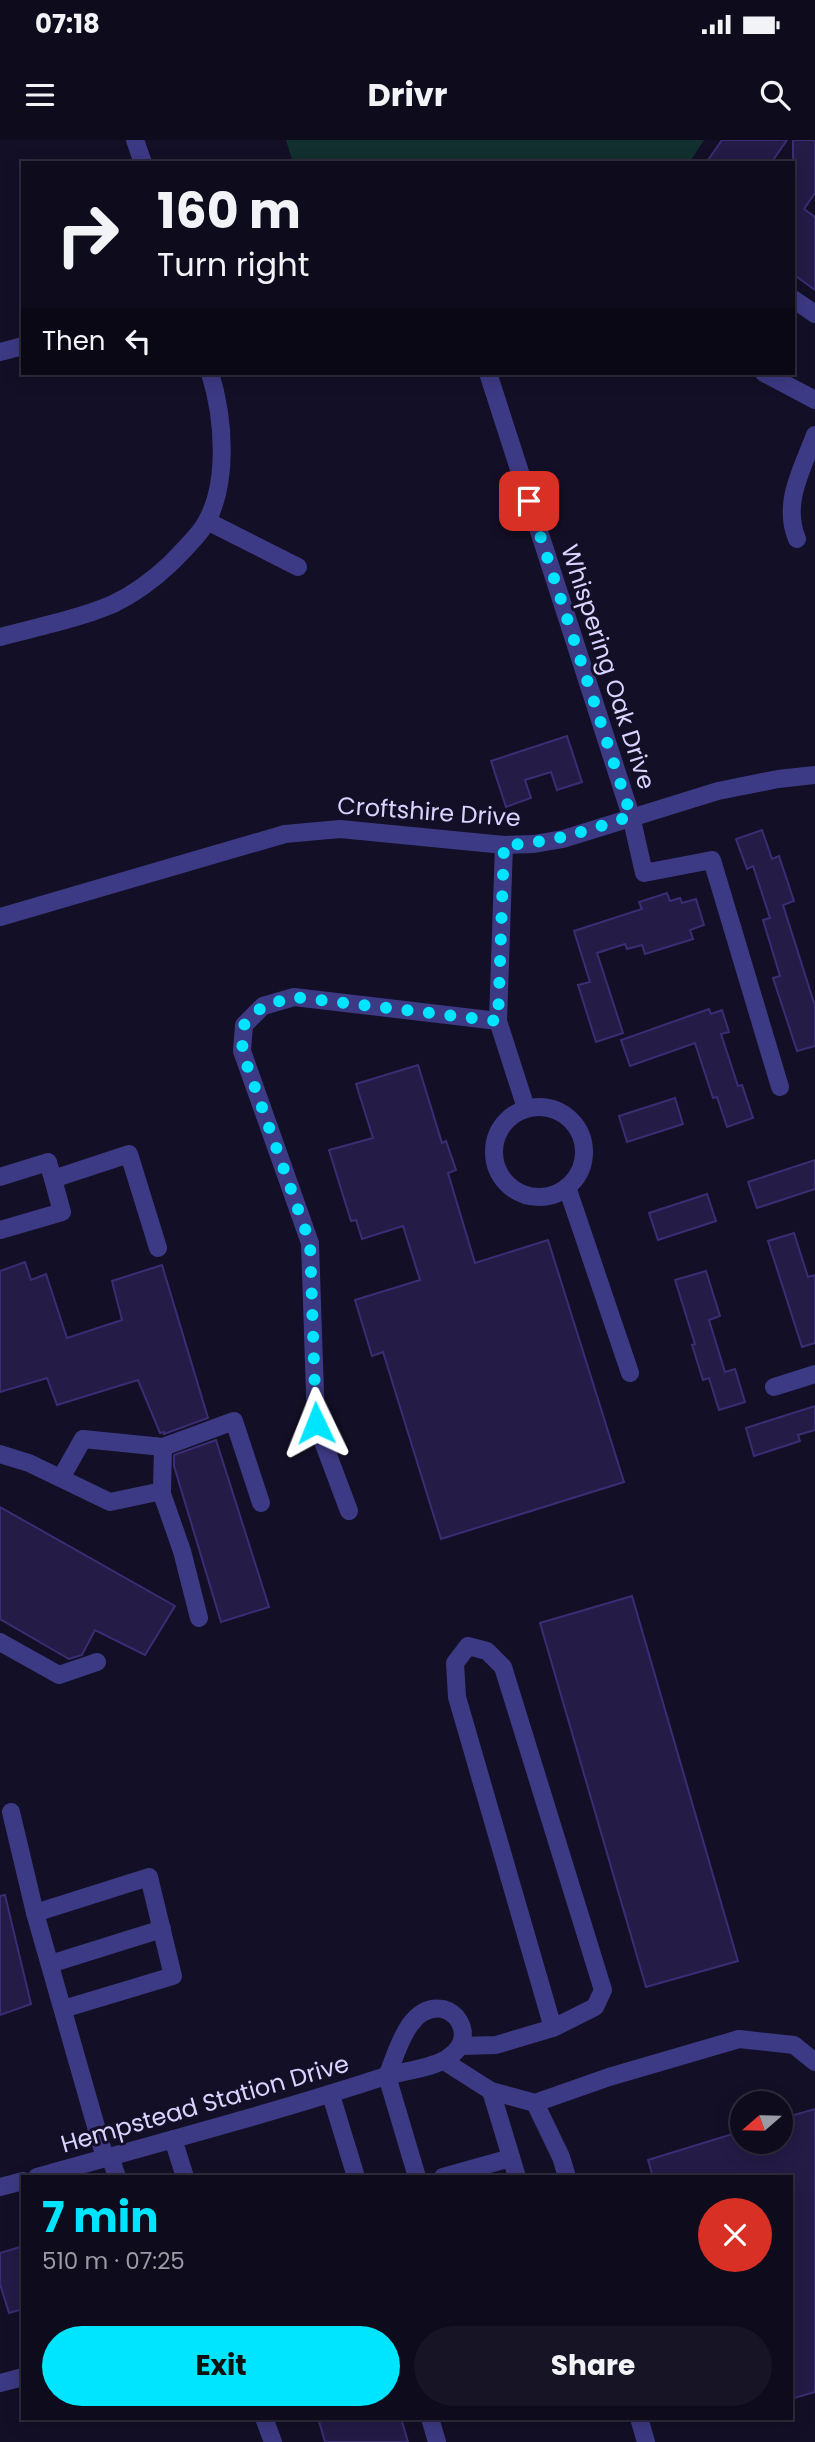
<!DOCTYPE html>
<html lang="en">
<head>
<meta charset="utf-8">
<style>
  :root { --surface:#0e0b1c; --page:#171425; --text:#f1f3f6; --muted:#9b9ba3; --line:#2e2b3b; --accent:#00e5ff }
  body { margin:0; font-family:Poppins,sans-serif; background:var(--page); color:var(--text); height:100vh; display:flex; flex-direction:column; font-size:26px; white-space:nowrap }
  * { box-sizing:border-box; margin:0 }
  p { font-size:23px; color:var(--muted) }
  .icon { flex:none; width:38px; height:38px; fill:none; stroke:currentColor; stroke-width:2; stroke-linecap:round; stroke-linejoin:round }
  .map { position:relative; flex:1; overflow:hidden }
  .sheet { position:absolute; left:21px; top:2035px; width:772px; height:245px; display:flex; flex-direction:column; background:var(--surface); border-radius:0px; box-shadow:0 4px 18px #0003,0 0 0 2px var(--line) }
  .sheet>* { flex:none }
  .guide { position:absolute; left:21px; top:21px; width:774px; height:214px; border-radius:0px; box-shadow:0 4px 18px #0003,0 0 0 2px var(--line); background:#0e0b1c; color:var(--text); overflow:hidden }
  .needle { width:46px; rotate:250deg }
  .tools { position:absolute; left:730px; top:1951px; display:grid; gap:14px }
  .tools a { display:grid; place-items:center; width:63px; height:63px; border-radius:50%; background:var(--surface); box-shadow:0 4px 18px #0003,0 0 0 2px var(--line); font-size:35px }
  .pin { position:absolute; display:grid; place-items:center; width:60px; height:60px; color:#fff; margin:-30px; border-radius:14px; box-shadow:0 4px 10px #0006 }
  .me { position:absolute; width:77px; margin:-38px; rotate:358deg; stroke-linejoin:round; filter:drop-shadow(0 0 5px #0008) }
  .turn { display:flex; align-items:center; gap:24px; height:147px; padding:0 21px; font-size:32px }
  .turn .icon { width:91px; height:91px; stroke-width:2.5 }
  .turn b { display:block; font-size:49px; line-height:60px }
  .then { display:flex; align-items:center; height:66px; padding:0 21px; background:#0003; gap:14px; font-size:26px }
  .round { display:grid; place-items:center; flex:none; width:74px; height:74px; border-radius:37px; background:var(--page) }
  .headline { display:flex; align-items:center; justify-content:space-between; height:119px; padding:0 21px }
  h1 { font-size:42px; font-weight:700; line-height:52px; color:var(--accent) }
  .cta { display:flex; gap:14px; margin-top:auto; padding:14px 21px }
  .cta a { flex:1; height:80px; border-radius:42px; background:var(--accent); color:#111; font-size:28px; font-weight:700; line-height:80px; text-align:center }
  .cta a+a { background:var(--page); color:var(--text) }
  .status { display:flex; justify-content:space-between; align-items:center; height:49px; padding:0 35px; background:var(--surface); direction:ltr }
  .status svg { height:19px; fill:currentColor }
  header { display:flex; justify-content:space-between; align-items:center; height:91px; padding:0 21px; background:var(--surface); font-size:32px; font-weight:700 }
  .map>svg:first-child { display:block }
  .green { fill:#12302f }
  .building { fill:#241b47; stroke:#3b2d73; stroke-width:2 }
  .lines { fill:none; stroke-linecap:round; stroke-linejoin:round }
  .minor { stroke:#3d3a85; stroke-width:18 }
  .route { stroke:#00e5ff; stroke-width:12; stroke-dasharray:0 21.6 }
  .labels { text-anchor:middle; stroke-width:6; stroke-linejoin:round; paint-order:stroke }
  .street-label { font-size:24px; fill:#d9d4ff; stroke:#130f26 }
</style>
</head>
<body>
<div class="status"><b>07:18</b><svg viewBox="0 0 49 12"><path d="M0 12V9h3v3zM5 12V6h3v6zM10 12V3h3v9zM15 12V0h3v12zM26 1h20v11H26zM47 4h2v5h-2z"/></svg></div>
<header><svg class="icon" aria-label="menu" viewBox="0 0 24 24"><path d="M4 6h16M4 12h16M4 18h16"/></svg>Drivr<svg class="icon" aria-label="search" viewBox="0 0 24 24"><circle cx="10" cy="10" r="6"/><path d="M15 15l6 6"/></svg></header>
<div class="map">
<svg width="815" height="2302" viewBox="0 0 815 2302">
  <rect width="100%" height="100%" fill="#130f26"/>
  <!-- green -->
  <path class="green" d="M286,0H704L689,23H293Z"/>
  <!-- building -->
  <g class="building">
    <path d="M722,0H787L771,23H706Z"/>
    <path d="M793,0H815V53L804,69L815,77V150L793,134Z"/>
    <path d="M567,596L582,642L557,650L551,632L525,640L531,658L506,667L491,621Z"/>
    <path d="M762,690L772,719L779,716L794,761L783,765L815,866V906L797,911L773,838L780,836L763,780L770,778L753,726L747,729L736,699Z"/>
    <path d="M667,753L670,761L680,758L682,763L696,759L704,785L690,790L693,799L645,814L642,805L627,809L625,804L597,813L623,893L596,902L578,845L590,842L574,791L642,769L639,762Z"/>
    <path d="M709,869L711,874L722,870L729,892L721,894L738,946L742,945L753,978L727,987L717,957L713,958L695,903L630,926L621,900Z"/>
    <path d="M418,925L442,1003L446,1001L456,1030L448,1033L475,1123L548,1100L624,1342L441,1399L383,1212L372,1216L355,1160L420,1140L403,1086L362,1099L356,1080L351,1081L329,1010L373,998L356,944Z"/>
    <path d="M675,958L683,984L627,1002L619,976Z"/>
    <path d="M815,1020V1049L757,1068L748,1042Z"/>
    <path d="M707,1054L716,1081L658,1100L649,1073Z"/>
    <path d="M794,1093L808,1137L815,1135V1203L802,1207L768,1101Z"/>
    <path d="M25,1122L31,1140L46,1134L67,1198L122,1180L112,1141L162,1125L208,1278L164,1294V1292L160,1293L138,1240L57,1265L47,1238L0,1252V1131Z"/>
    <path d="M706,1131L720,1176L709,1180L725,1232L735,1229L745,1262L719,1270L709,1238L703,1240L692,1205L695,1204L675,1140Z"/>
    <path d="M815,1266V1290L798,1295L800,1301L754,1316L746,1288Z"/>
    <path d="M216,1300L269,1467L221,1482L174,1326V1315Z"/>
    <path d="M0,1367L175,1466L145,1515L95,1490L82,1515L69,1519L0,1479Z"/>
    <path d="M632,1456L738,1821L646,1847L540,1483Z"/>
    <path d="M5,1755L31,1864L0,1875V1756Z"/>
    <path d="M815,1969V2252L791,2259V2037H653L648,2020L742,1991V2002H780V1979Z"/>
    <path d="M23,2106V2169L9,2173L0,2144V2113Z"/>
    <path d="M318,2278H401L408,2302H325Z"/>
  </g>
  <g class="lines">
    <!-- minor -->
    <g class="minor">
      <path d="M135,0L143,23"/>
      <path d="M793,159L815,174"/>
      <path d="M0,212L23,206"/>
      <path d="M488,233L631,676L644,733L712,720L780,947"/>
      <path d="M764,233L815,260"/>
      <path d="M207,381L298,427"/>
      <path d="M797,399C782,363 802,330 815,295"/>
      <path d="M0,497C37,487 78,479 113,464C134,454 153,440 170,424C181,413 193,401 202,389C230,348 224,278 210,233"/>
      <path d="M504,705L498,881L526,968"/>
      <path d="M0,777L285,694L340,689L504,705L534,704L563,699L718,651L778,639L815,635"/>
      <circle cx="539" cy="1012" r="45"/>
      <path d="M0,1037L48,1022L53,1039"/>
      <path d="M567,1047L630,1233"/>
      <path d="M0,1090L62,1072L53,1039L129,1014L158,1108"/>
      <path d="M774,1247L815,1234"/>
      <path d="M0,1314L29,1323L110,1362L162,1351L163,1307L234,1281L261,1363"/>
      <path d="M61,1338L83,1299L163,1307"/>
      <path d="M161,1351L182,1411L199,1478"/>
      <path d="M349,1371L316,1283L310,1103L242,911L244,885L263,866L294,857L498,881"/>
      <path d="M0,1502L59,1535L97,1522"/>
      <path d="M11,1672L35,1773"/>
      <path d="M50,1824L162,1789"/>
      <path d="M63,1869L173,1836L149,1737L35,1773L105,2018"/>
      <path d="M460,1906L496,1905L553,1888L595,1867L603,1850L503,1527L487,1511L468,1506L455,1523L457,1557L553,1888"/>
      <path d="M444,1921L491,1951L535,1963L609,1937L739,1899L794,1905L815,1922"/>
      <path d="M387,1936L417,2037"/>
      <path d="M491,1951L517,2037"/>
      <path d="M331,1955L356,2037"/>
      <path d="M535,1963L561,2017L567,2037"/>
      <path d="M173,1999L185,2037"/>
      <path d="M110,2016L117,2037"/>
      <path d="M37,2037C152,2005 269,1974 383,1937C402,1931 435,1928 449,1917C462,1908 467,1895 459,1881C455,1874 450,1871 443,1869C408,1863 397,1913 387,1936"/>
      <path d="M443,2037L511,2018"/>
      <path d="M0,2047L23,2041"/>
      <path d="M0,2243L23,2237"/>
      <path d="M264,2278L273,2302"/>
      <path d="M430,2278L437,2302"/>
      <path d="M639,2278L646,2302"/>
    </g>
  </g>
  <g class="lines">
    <!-- route -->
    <path class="route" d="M316,1283L310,1103L242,911L244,885L263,866L294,857L498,881L504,705C552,703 586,691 631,676L529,361"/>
  </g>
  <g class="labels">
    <!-- street labels -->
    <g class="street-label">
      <text transform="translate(608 527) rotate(72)" y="8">Whispering Oak Drive</text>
      <text transform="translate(429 672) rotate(4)" y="8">Croftshire Drive</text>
      <text transform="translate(205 1964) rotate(-16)" y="8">Hempstead Station Drive</text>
    </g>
  </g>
</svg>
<div class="tools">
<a><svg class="needle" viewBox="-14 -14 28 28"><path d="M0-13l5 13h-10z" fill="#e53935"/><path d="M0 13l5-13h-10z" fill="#9b9ba3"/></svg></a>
</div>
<div class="pin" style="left:529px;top:361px;background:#d93025"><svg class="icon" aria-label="arrive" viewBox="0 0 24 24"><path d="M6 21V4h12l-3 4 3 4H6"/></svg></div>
<svg class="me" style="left:316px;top:1283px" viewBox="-20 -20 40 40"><path d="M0-17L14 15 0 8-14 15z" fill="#00e5ff" stroke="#fff" stroke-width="4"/></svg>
<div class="guide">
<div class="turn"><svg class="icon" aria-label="right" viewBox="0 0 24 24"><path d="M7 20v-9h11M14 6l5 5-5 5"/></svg><div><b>160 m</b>Turn right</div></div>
<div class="then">Then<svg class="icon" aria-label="left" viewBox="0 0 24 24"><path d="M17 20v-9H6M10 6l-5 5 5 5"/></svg></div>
</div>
<section class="sheet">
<div class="headline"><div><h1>7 min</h1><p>510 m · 07:25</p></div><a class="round" style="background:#d93025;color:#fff"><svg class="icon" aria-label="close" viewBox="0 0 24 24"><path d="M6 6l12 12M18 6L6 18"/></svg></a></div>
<div class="cta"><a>Exit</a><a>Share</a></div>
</section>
</div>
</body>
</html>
